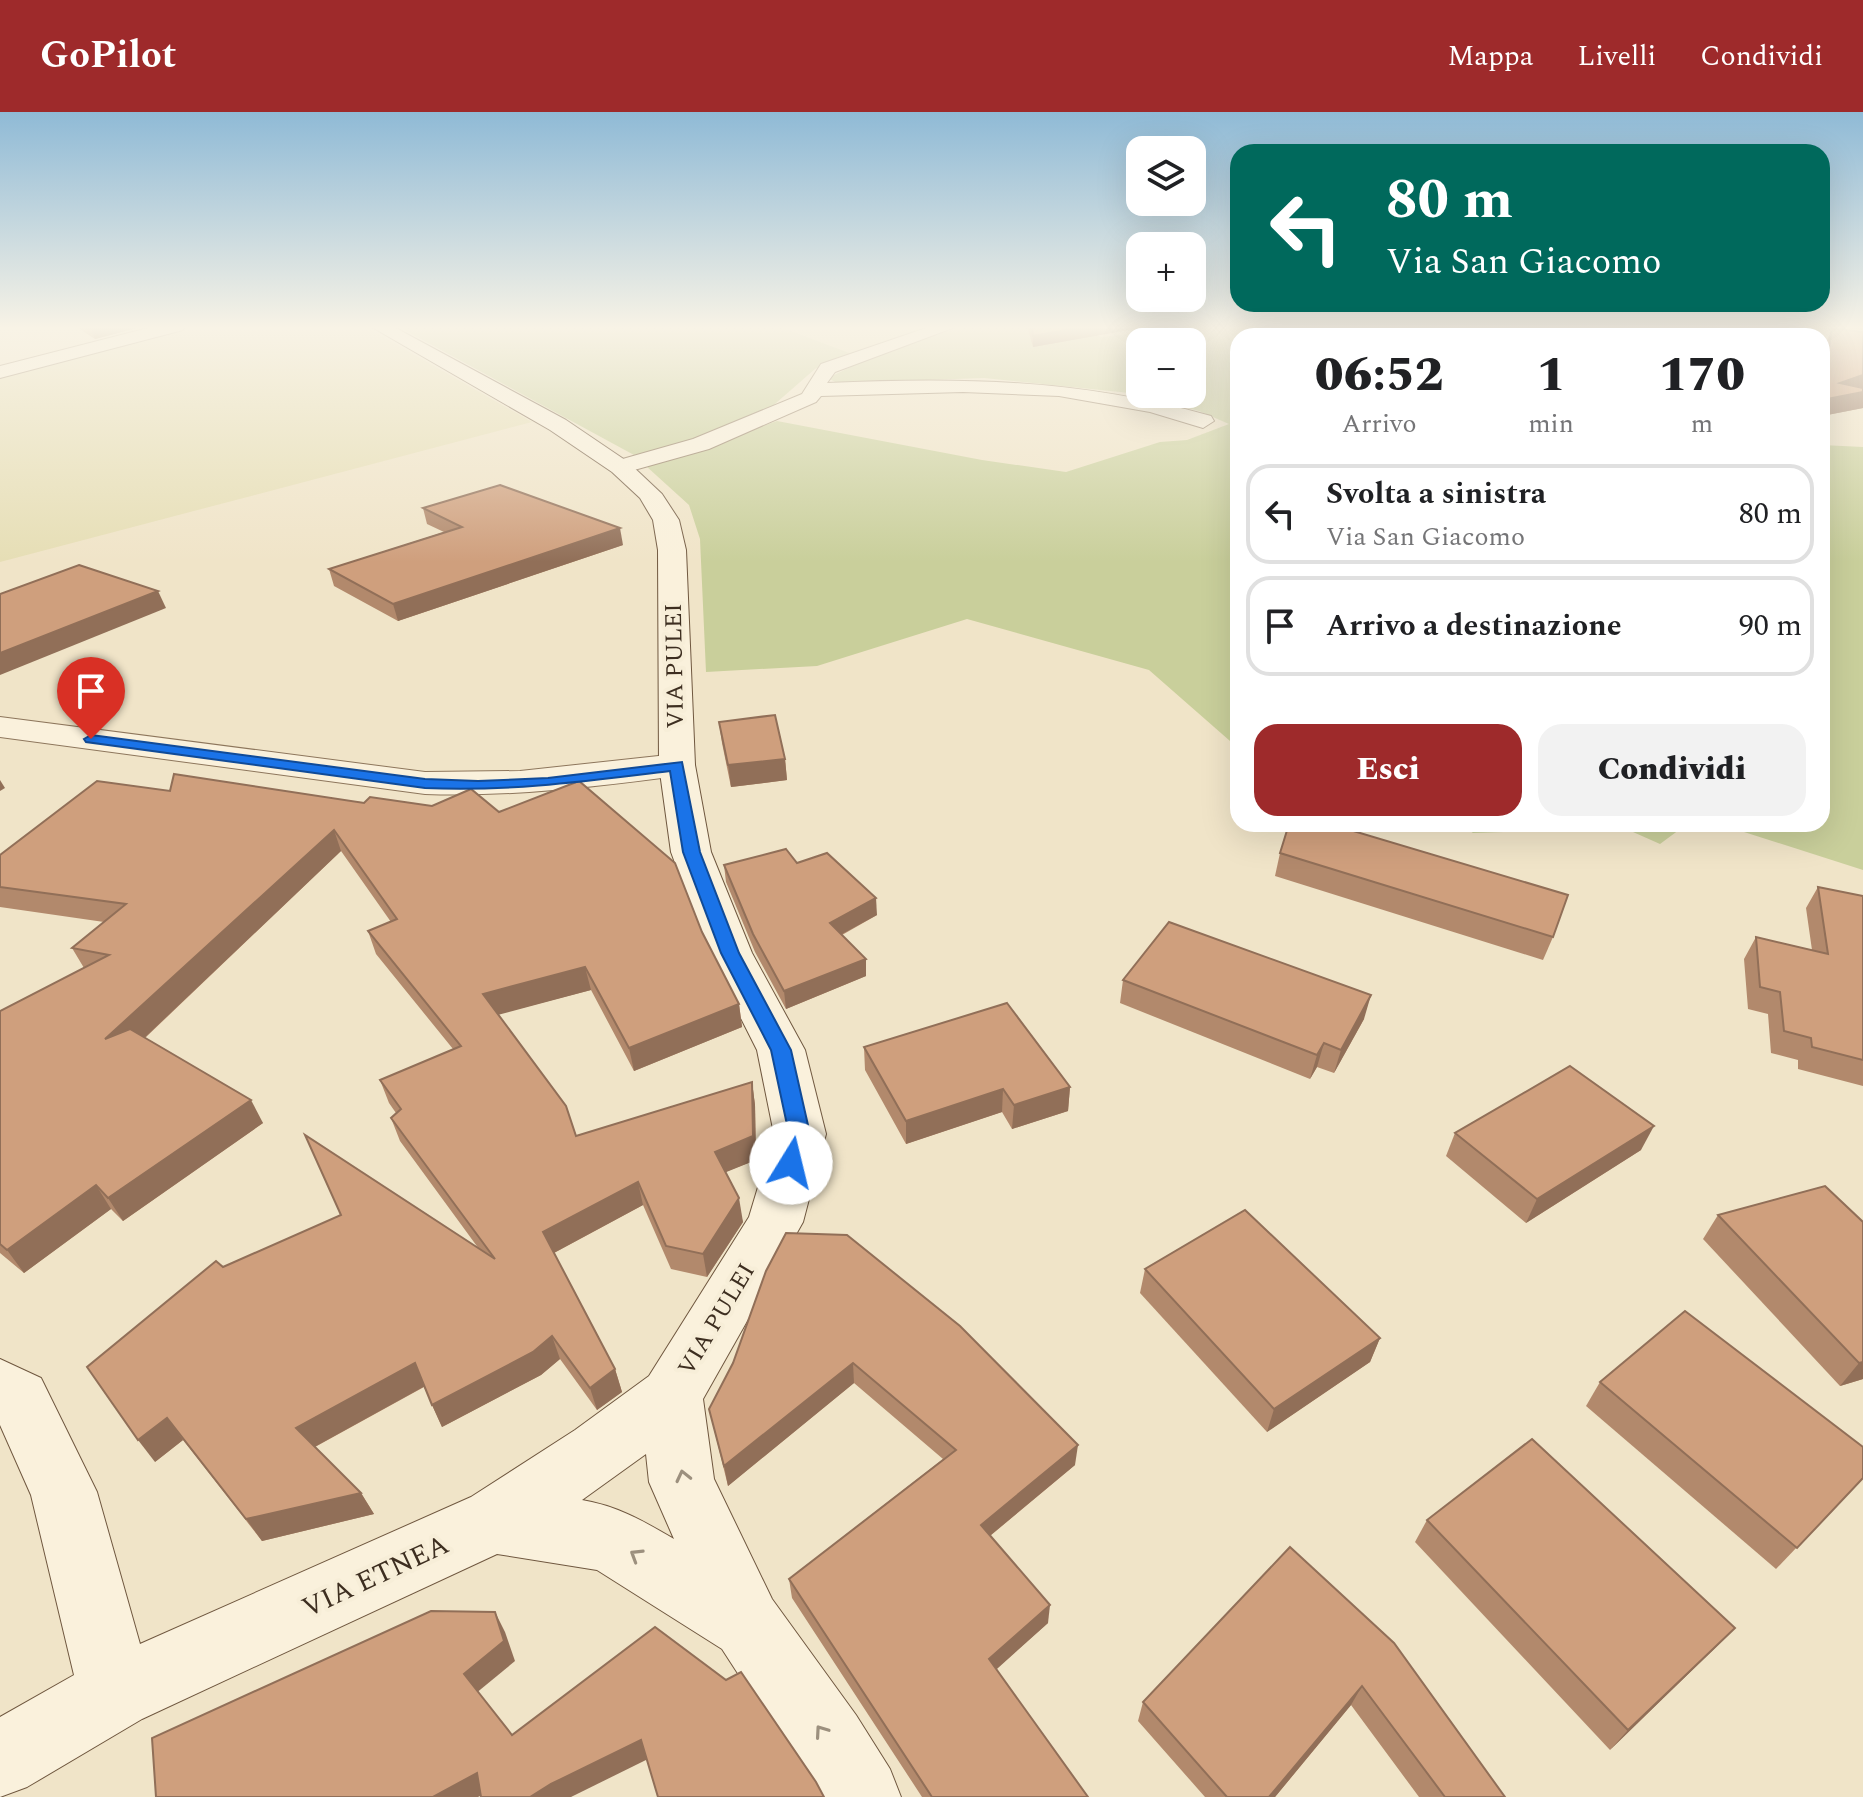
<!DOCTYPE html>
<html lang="it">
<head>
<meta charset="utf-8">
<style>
  :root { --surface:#fff; --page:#f2f2f2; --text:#202124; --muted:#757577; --line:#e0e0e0; --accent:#9e2a2b }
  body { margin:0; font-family:Spectral,serif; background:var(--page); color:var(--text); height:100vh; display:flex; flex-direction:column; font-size:30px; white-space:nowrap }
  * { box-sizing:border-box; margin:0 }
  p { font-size:26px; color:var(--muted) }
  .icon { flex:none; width:44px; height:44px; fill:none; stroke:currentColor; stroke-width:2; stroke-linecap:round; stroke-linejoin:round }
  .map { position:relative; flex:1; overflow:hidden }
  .panel { position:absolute; left:1230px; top:216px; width:600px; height:504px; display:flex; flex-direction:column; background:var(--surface); border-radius:24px; box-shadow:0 8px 32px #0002 }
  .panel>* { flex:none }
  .guide { position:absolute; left:1230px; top:32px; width:600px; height:168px; border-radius:24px; box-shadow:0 8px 32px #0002; background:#00695c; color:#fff; overflow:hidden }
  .tools { position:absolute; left:1126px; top:24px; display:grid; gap:16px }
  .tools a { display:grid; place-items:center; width:80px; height:80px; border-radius:16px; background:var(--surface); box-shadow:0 8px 32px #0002; font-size:40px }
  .pin { position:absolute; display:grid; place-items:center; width:68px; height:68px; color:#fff; margin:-82px -34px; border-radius:50% 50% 50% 0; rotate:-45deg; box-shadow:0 0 8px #0007 }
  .pin .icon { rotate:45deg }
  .me { position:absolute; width:88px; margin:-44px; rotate:9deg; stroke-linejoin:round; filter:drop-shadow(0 0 6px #0008) }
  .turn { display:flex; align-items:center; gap:28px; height:168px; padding:0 24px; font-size:36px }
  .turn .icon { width:104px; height:104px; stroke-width:2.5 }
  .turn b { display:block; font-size:56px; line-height:68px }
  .eta { display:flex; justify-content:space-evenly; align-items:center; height:136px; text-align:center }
  .eta b { font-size:48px; font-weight:800; line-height:56px }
  .primary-button { display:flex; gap:16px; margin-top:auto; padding:16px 24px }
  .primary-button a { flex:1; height:92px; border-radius:24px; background:var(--accent); color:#fff; font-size:32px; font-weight:800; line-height:92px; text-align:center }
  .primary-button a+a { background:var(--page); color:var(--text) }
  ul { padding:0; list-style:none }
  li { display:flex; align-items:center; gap:24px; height:100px; margin:0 16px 12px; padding:0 8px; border:4px solid var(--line); border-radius:24px }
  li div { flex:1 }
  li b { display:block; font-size:30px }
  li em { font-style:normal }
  header { display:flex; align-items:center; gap:48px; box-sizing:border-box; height:112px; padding:0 40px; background:var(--accent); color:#fff }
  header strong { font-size:38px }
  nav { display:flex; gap:44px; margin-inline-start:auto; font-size:28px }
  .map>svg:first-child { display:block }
  .farmland { fill:#e6deb5 }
  .green { fill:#c9cf9b; fill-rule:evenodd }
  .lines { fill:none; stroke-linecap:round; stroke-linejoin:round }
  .street-casing { stroke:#8d765c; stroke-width:2 }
  .secondary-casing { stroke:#6f573f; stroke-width:2 }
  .street { fill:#faf1dc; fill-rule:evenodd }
  .secondary { fill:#faf1dc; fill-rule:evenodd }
  .wall { fill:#b2896c }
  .shaded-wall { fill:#916f58 }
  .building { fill:#cf9f7d; stroke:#916f58; stroke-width:2 }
  .oneway { stroke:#9c907e }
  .route { fill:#1a73e8; stroke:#114b97; stroke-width:2 }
  .labels { text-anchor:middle; stroke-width:8; stroke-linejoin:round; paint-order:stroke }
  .street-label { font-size:24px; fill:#3d2e20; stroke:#f7eed8 }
  .near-street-label { font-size:28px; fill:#3d2e20; stroke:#f7eed8 }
</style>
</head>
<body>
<header>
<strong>GoPilot</strong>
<nav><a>Mappa</a><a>Livelli</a><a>Condividi</a></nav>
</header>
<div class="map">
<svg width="1863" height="1685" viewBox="0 0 1863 1685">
  <rect width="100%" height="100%" fill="#f0e4c8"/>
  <!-- farmland -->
  <g class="farmland">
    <path d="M188,214H364L532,310L0,450V263Z"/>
    <path d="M778,214H941L928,219L911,218L919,222L852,242Z"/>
  </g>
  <!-- green -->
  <g class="green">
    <path d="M397,214H778L852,242L815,257L768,298L693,331L634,343Z"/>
    <path d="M964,214H1062L1102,225L1198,214H1507L1506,217L1563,224H1238V636L1149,558L967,507L817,554L706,560L700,427L689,393L646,354L777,309L982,348L1066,360L1160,330L1187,328L1229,312L1199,299L1139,282L984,266L837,271L828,266L875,243ZM1140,230H1192V282H1140Z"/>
    <path d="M1822,333L1863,335V758L1719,712H1822Z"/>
    <path d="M1460,712H1687L1660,732L1624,716L1473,721Z"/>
  </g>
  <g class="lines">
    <defs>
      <g id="street">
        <path d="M156,214H186L183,218L0,266V254Z"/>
        <path d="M932,214H958L835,260L827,271C962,265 1081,267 1211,304L1214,309L1203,316L1150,300L1059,284L963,280L821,284L816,290L709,337L620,362L608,355L612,350L693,327L802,282L821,252Z"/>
        <path d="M1737,214H1795L1863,221V233L1822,228V224L1746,219Z"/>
        <path d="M0,605L425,660L520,659L677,642L690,645L695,653L690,661L677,664C593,675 510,685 425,682L0,625Z"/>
      </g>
      <path id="secondary" d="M370,214H392L566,308L628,350L662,382L679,408L686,438L695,653L711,740L752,841L805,938L826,1022L803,1110L703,1287L714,1367L772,1487L856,1603L890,1657L901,1685H818L722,1537L597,1458L497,1442L142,1607L27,1675L0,1685V1605L74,1563L31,1383L0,1313V1247L41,1266L97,1380L140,1532L471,1385L575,1318L649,1264L749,1105L774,1022L757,938L708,841L671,740L659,653L658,438L653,408L640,386L612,360L550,318ZM646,1342L649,1370L674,1427C643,1409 618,1394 582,1388Z"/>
    </defs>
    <!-- street casing -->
    <use href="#street" class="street-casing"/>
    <!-- secondary casing -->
    <use href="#secondary" class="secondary-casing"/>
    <!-- street -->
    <use href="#street" class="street"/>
    <!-- secondary -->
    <use href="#secondary" class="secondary"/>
  </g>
  <!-- wall -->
  <g class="wall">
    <path d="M75,214H144L95,227Z"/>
    <path d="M1027,214H1150L1033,235Z"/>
    <path d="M1719,214H1790L1794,224H1723Z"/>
    <path d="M1829,214H1863V218Z"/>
    <path d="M1832,216L1863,220V296L1822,304V254L1826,231Z"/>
    <path d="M423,396L623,433L398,509L334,474L329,457L444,420L427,412Z"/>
    <path d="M719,610L785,647L787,668L731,675L722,631Z"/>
    <path d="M170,679L432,694L499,700L702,820L739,892L742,915L634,959L591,878L498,902L576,1024L752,970L755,993L756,1048L725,1060L743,1110L707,1165L671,1157L643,1093L554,1141L615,1257L622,1280L597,1298L560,1247L541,1263L442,1315L424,1275L315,1335L361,1381L374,1402L262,1429L183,1328L155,1350L223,1155L479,1137L400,1029L391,1006L396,1001L389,991L380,968L453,937L376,842L368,819L391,810L341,739L145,926L263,1011L123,1109L111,1097L24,1161L0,1141V899L84,856L72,836L104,810L0,795V743Z"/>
    <path d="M1280,741L1553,825L1543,848L1275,764Z"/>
    <path d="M724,753L877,803L842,823L866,864L786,897L755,840L726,770Z"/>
    <path d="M1818,775L1863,784V974L1798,957V948L1771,941L1768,902L1748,897L1744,847L1756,825L1812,838L1806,796Z"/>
    <path d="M1123,868L1364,907L1334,961L1317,955L1310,967L1120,891Z"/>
    <path d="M864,935L1070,975L1068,999L1012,1017L1002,1000L906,1032L865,958Z"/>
    <path d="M1455,1021L1641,1038L1526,1111L1446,1044Z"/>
    <path d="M1718,1103L1863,1110V1267L1840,1274L1703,1127Z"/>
    <path d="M1145,1157L1380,1226L1370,1250L1267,1320L1140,1181Z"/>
    <path d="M766,1159L1075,1353L990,1424L1048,1511L996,1557L1088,1685H922L792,1486L789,1467L943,1347L854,1271L728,1374L709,1297L733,1251Z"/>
    <path d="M1600,1270L1863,1366L1776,1457L1586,1294Z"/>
    <path d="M1427,1408L1735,1516L1610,1638L1415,1430Z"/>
    <path d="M1290,1435L1505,1685H1419L1351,1593L1275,1685H1205L1138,1609L1143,1590Z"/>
  </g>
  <!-- shaded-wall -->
  <g class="shaded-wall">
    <path d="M99,214H144L95,227L91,216Z"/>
    <path d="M1089,214H1150L1033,235V224Z"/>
    <path d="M1863,263V296L1822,304V288L1840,271Z"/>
    <path d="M620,416L623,433L398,509L393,492Z"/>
    <path d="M158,479L166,496L0,563V541Z"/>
    <path d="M785,647L787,668L731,675L728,653Z"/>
    <path d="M0,668L5,676L0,679Z"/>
    <path d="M334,718L341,739L119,950L105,927Z"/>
    <path d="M876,786L877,803L831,828L830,811Z"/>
    <path d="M866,847V864L786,897L784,879Z"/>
    <path d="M585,855L591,878L490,905L483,882Z"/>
    <path d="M1371,883L1364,907L1334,961L1341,938Z"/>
    <path d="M739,892L742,915L634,959L629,936Z"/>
    <path d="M1324,931L1317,955L1310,967L1317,943Z"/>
    <path d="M752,970L755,993L756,1048L719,1063L715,1040Z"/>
    <path d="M1070,975L1068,999L1012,1017L1014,993Z"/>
    <path d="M1003,977L1002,1000L906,1032V1009Z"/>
    <path d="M251,988L263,1011L123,1109L108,1086Z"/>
    <path d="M1654,1014L1641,1038L1526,1111L1537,1087Z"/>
    <path d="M638,1070L643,1093L550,1143L543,1120Z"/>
    <path d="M96,1073L111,1097L24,1161L7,1138Z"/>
    <path d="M739,1086L743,1110L707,1165L703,1142Z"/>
    <path d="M552,1224L560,1247L541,1263L442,1315L432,1293Z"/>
    <path d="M1380,1226L1370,1250L1267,1320L1274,1297Z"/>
    <path d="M1863,1250V1267L1840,1274L1859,1251Z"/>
    <path d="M415,1251L425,1274L309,1338L296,1316Z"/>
    <path d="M853,1251L854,1271L728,1374L724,1354Z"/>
    <path d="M615,1257L622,1280L597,1298L590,1276Z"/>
    <path d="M167,1306L183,1328L155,1350L138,1328Z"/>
    <path d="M1078,1333L1075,1353L980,1432L981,1413Z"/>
    <path d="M361,1381L374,1402L262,1429L246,1407Z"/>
    <path d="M1050,1493L1048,1511L988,1565L989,1547Z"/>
    <path d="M495,1500L505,1520L515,1549L475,1582L464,1562Z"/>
    <path d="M1735,1516L1715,1536L1610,1638L1628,1618Z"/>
    <path d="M1362,1574L1351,1593L1275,1685H1269Z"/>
    <path d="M641,1628L648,1647L571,1685H530L551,1672Z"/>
    <path d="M477,1661L489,1679L478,1685H433Z"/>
  </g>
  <!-- building -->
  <g class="building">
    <path d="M1031,214H1089L1033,224Z"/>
    <path d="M1730,214H1790L1794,224H1734Z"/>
    <path d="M1832,216L1863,220V263L1840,271L1863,276V280L1822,288V267L1824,268Z"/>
    <path d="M500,373L620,416L393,492L329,457L462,415L423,396Z"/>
    <path d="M79,453L158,479L0,541V482Z"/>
    <path d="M775,603L785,647L728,653L719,610Z"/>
    <path d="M174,662L364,691L370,685L432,694L471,677L499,700L579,669L675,751L702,820L739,892L629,936L585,855L483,882L566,994L576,1024L752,970L753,1024L715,1040L739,1086L703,1142L666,1134L638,1070L543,1120L615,1257L590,1276L552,1224L533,1240L432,1293L415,1251L296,1316L361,1381L246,1407L167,1306L138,1328L87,1255L216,1149L223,1155L341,1103L305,1023L495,1147L391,1006L401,997L380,968L461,934L368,819L397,807L334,718L105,927L130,917L251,988L108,1086L96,1073L7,1138L0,1132V899L109,843L72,836L126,792L0,775V743L97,669L170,679Z"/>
    <path d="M1289,712H1330L1568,783L1553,825L1280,741Z"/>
    <path d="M786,737L797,751L827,741L876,786L830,811L866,847L784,879L753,822L724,753Z"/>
    <path d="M1818,775L1863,784V948L1812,935L1811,926L1784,919L1780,880L1760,875L1756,825L1828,842Z"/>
    <path d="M1169,810L1371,883L1341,938L1324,931L1317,943L1123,868Z"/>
    <path d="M1007,891L1070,975L1014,993L1003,977L906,1009L864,935Z"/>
    <path d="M1570,954L1654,1014L1537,1087L1455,1021Z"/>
    <path d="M1825,1074L1863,1110V1250L1859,1251L1718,1103Z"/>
    <path d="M1245,1098L1380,1226L1274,1297L1145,1157Z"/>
    <path d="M786,1121L847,1123L960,1214L1078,1333L981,1413L1050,1493L989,1547L1088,1685H932L789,1467L956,1338L853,1251L724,1354L709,1297L733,1251L766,1159Z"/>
    <path d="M1685,1199L1863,1335V1366L1797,1436L1600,1270Z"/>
    <path d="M1532,1327L1735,1516L1628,1618L1427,1408Z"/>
    <path d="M1290,1435L1394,1531L1505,1685H1445L1362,1574L1269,1685H1227L1143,1590Z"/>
    <path d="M431,1499L495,1500L504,1529L464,1562L512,1623L655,1515L726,1568L741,1560L816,1670L824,1685H658L641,1628L551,1672L530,1685H481L477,1661L433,1685H156L152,1626Z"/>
  </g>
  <!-- one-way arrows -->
  <defs><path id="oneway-chevron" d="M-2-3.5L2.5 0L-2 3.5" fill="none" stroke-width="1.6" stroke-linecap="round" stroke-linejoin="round" transform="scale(2)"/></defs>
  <g class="oneway">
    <use href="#oneway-chevron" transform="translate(683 1364) rotate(-103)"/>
    <use href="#oneway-chevron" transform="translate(636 1443) rotate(-148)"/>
    <use href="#oneway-chevron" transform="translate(821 1619) rotate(-125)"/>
  </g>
  <!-- sky -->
  <linearGradient id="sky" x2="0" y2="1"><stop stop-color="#8fbad6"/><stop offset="0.48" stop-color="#f8f3e6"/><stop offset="1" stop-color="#f8f3e6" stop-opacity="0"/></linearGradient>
  <rect width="1863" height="450" fill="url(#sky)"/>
  <!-- route -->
  <path class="route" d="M91,623L425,667L478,669L548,666L682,650L700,740L739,841L791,938L810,1022L799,1057H784L781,1051L789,1022L771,938L721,841L683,740L670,659C588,669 508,680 425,676L86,630L84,627Z"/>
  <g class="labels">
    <!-- street labels -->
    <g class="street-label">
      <text transform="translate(674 554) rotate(-91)" y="8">VIA PULEI</text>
      <text transform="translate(716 1207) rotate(-59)" y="8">VIA PULEI</text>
    </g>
    <!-- near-street labels -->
    <g class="near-street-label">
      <text transform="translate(375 1463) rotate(-25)" y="10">VIA ETNEA</text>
    </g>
  </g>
</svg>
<div class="tools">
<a><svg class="icon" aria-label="layers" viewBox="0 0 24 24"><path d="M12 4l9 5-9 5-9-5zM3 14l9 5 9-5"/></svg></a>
<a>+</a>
<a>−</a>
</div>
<div class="pin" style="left:91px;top:627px;background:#d93025"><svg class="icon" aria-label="arrive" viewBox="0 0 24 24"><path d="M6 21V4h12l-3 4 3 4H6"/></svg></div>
<svg class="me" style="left:791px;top:1051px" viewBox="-20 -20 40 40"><circle r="19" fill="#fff"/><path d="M0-13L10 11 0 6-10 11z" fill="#1a73e8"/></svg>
<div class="guide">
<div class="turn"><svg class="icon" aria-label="left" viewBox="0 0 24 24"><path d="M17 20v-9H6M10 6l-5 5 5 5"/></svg><div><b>80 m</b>Via San Giacomo</div></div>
</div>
<section class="panel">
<div class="eta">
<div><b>06:52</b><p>Arrivo</p></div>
<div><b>1</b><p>min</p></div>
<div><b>170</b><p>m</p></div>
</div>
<ul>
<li><svg class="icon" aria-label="left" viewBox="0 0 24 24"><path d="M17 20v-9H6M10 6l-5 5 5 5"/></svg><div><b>Svolta a sinistra</b><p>Via San Giacomo</p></div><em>80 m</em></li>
<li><svg class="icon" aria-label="arrive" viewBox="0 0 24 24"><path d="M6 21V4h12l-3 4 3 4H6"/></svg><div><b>Arrivo a destinazione</b></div><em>90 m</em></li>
</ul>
<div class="primary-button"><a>Esci</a><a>Condividi</a></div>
</section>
</div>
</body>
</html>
